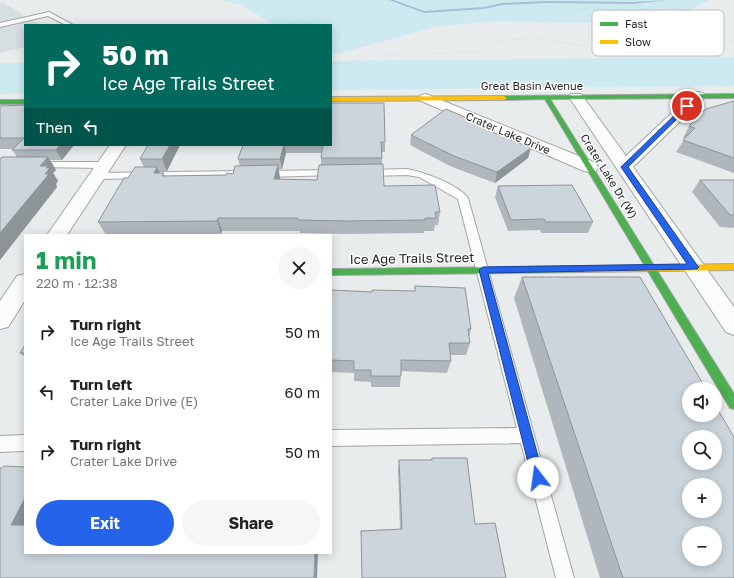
<!DOCTYPE html>
<html lang="en">
<head>
<meta charset="utf-8">
<style>
  :root { --surface:#fff; --page:#f6f6f6; --text:#222; --muted:#767676; --accent:#2563eb }
  body { margin:0; font-family:"Golos Text",sans-serif; background:var(--page); color:var(--text); height:100vh; display:flex; flex-direction:column; font-size:15px; white-space:nowrap }
  * { box-sizing:border-box; margin:0 }
  p { font-size:13px; color:var(--muted) }
  .icon { flex:none; width:22px; height:22px; fill:none; stroke:currentColor; stroke-width:2; stroke-linecap:round; stroke-linejoin:round }
  .map { position:relative; flex:1; overflow:hidden }
  .drawer { position:absolute; left:24px; top:234px; width:308px; height:320px; display:flex; flex-direction:column; background:var(--surface); border-radius:0px; box-shadow:0 2px 10px #0003 }
  .drawer>* { flex:none }
  .hud { position:absolute; left:24px; top:24px; width:308px; height:122px; border-radius:0px; box-shadow:0 2px 10px #0003; background:#00695c; color:#fff; overflow:hidden }
  .fabs { position:absolute; left:682px; top:382px; display:grid; gap:8px }
  .fabs a { display:grid; place-items:center; width:40px; height:40px; border-radius:50%; background:var(--surface); box-shadow:0 2px 10px #0003; font-size:20px }
  .pin { position:absolute; display:grid; place-items:center; width:34px; height:34px; color:#fff; margin:-17px; border:2px solid #fff; border-radius:50%; box-shadow:0 1px 4px #0007 }
  .me { position:absolute; width:44px; margin:-22px; rotate:345deg; stroke-linejoin:round; filter:drop-shadow(0 0 3px #0008) }
  .turn { display:flex; align-items:center; gap:14px; height:84px; padding:0 12px; font-size:18px }
  .turn .icon { width:52px; height:52px; stroke-width:2.5 }
  .turn b { display:block; font-size:28px; line-height:34px }
  .then { display:flex; align-items:center; height:38px; padding:0 12px; background:#0003; gap:8px; font-size:15px }
  .round { display:grid; place-items:center; flex:none; width:42px; height:42px; border-radius:21px; background:var(--page) }
  .overview { display:flex; align-items:center; justify-content:space-between; height:68px; padding:0 12px }
  h1 { font-size:24px; font-weight:700; line-height:30px; color:#1e9e55 }
  .action { display:flex; gap:8px; margin-top:auto; padding:8px 12px }
  .action a { flex:1; height:46px; border-radius:24px; background:var(--accent); color:#fff; font-size:16px; font-weight:700; line-height:46px; text-align:center }
  .action a+a { background:var(--page); color:var(--text) }
  ul { padding:0; list-style:none }
  li { display:flex; align-items:center; gap:12px; height:60px; padding:0 12px }
  li div { flex:1 }
  li b { display:block; font-size:15px }
  li em { font-style:normal }
  .map>svg:first-child { display:block }
  .built { fill:#d5dee0 }
  .green { fill:#cceaf0 }
  .lines { fill:none; stroke-linecap:round; stroke-linejoin:round }
  .stream { fill:#a9bed9; fill-rule:evenodd }
  .lane-casing { stroke:#a4a6a7; stroke-width:2 }
  .street-casing { stroke:#a4a6a7; stroke-width:2 }
  .fast-casing { stroke:#a4a6a7; stroke-width:2 }
  .slow-casing { stroke:#a4a6a7; stroke-width:2 }
  .path-far1 { stroke:#d4d4d4; stroke-width:1; stroke-dasharray:0.5 1.5; stroke-linecap:butt }
  .path { stroke:#d4d4d4; stroke-width:1.5; stroke-dasharray:0.5 2; stroke-linecap:butt }
  .lane { fill:#fcfcfc; fill-rule:evenodd }
  .street { fill:#fcfcfc; fill-rule:evenodd }
  .fast { fill:#4caf50; fill-rule:evenodd }
  .slow { fill:#ffc107; fill-rule:evenodd }
  .wall { fill:#afb7bc; fill-rule:evenodd }
  .shaded-wall { fill:#8e9599 }
  .building { fill:#cbd5db; stroke:#8e9599; fill-rule:evenodd }
  .route { fill:#2563eb; stroke:#184099 }
  .labels { text-anchor:middle; stroke-width:3; stroke-linejoin:round; paint-order:stroke }
  .far-street-label { font-size:11px; fill:#1f2021; stroke:#fff }
  .street-label { font-size:13px; fill:#1f2021; stroke:#fff }
  .key { fill:#fff; stroke:#bcbcbc; stroke-width:1 }
  .key-label { font-size:11px; fill:#1f2021 }
</style>
</head>
<body>
<div class="map">
<svg width="734" height="578" viewBox="0 0 734 578">
  <rect width="100%" height="100%" fill="#e9eced"/>
  <!-- built -->
  <path class="built" d="M2,2L40,25H25V47L0,53V3Z"/>
  <!-- green -->
  <g class="green">
    <path d="M221,0H709L693,9L644,22L570,23L499,21L438,26L340,53L331,54V25H274L242,5Z"/>
    <path d="M734,57V86L331,90V61Z"/>
    <path d="M0,63H25V93L0,94Z"/>
  </g>
  <g class="lines">
    <!-- stream -->
    <path class="stream" d="M389,0H394L424,11L484,7L502,3L546,1L633,2L669,0L633,4L546,3L502,5L484,9L424,13Z"/>
    <defs>
      <g id="lane">
        <path d="M49,12L73,25H66L48,16L0,27V23Z"/>
        <path d="M37,162H104L109,165L104,168L34,167L32,165L34,163Z"/>
        <path d="M407,169C423,172 458,184 468,198L574,578H556L521,443L331,446V430L517,428L458,199L419,177L407,175L368,176L363,173L368,170Z"/>
        <path d="M333,170L338,173L336,175L264,177L259,174L264,171Z"/>
        <path d="M241,171L244,172L246,174L244,176L97,179L92,176L97,173Z"/>
        <path d="M25,435V451L0,452V436Z"/>
      </g>
      <g id="street">
        <path d="M698,92L703,93L705,96L703,99L633,167L734,307V335L726,332L569,97L571,94H581L626,156L693,93Z"/>
        <path d="M426,94L596,163L598,167L596,171L590,172L584,171L421,101L419,98L421,95Z"/>
        <path d="M110,145H126L67,235H47Z"/>
        <path d="M25,274V300L8,327L0,329V301L17,276Z"/>
      </g>
      <g id="fast">
        <path d="M734,94V98L550,99L734,394V409L730,408L545,99L504,100L501,98L504,96Z"/>
        <rect x="0" y="100" width="25" height="4"/>
        <path d="M585,266L589,269L585,272L331,275V269Z"/>
      </g>
      <g id="slow">
        <path d="M331,97L504,96L507,98L504,100L331,101Z"/>
        <path d="M734,264V270L585,272L581,269L585,266Z"/>
      </g>
    </defs>
    <!-- lane casing -->
    <use href="#lane" class="lane-casing"/>
    <!-- street casing -->
    <use href="#street" class="street-casing"/>
    <!-- fast casing -->
    <use href="#fast" class="fast-casing"/>
    <!-- slow casing -->
    <use href="#slow" class="slow-casing"/>
    <!-- path-far1 -->
    <g class="path-far1">
      <path d="M288,25L303,19L322,0"/>
      <path d="M533,38C569,43 606,51 643,49C656,48 669,43 682,40C699,37 717,39 734,42"/>
      <path d="M331,64L348,63L374,55L479,52L499,41L533,38V17L548,12L564,9C601,7 669,19 700,0"/>
    </g>
    <!-- path -->
    <path class="path" d="M331,64H336"/>
    <!-- lane -->
    <use href="#lane" class="lane"/>
    <!-- street -->
    <use href="#street" class="street"/>
    <!-- fast -->
    <use href="#fast" class="fast"/>
    <!-- slow -->
    <use href="#slow" class="slow"/>
  </g>
  <!-- wall -->
  <g class="wall">
    <path d="M734,101V173L676,152L685,138H683L689,126Z"/>
    <path d="M0,106L74,145L62,160H50L56,170L53,173L58,181L56,184L57,187L0,260V159L17,157L12,150L13,149H0Z"/>
    <path d="M495,130L494,133L531,148L528,158L495,183L452,167L410,145L411,135Z"/>
    <path d="M385,142V152H382V164L384,186L440,212L438,225H435L434,231H424V233L347,234L300,233V231H222L221,234L106,235L98,222L128,178L144,167L140,159L180,145L167,171H159L160,173L165,176L226,175L233,174L240,166L238,159L243,145H331ZM286,153H322L321,158V165L317,180L280,179L278,169H282Z"/>
    <path d="M700,180H734V228L720,227L692,192Z"/>
    <path d="M498,186L593,222L588,233H541L540,230L508,231L495,197Z"/>
    <path d="M522,277L734,578H600L514,298Z"/>
    <path d="M415,286L471,329L469,337L470,343L466,355H450L451,361L447,373L401,371L400,387H371V382L354,381V373L331,372V290L372,292L414,291Z"/>
    <path d="M25,345V357L20,353Z"/>
    <path d="M432,458L475,524L400,529L398,469L399,460H431Z"/>
  </g>
  <!-- shaded-wall -->
  <g class="shaded-wall">
    <path d="M60,145H74L62,160L56,150Z"/>
    <path d="M170,145H180L167,171L162,159Z"/>
    <path d="M284,145H285L286,153L282,169L280,159Z"/>
    <path d="M531,148L528,158L495,183L497,172Z"/>
    <path d="M48,157L56,170L53,173L58,181L56,184L57,187L0,260V233L40,166Z"/>
    <path d="M278,165L280,178L277,192L274,179Z"/>
    <path d="M157,167L163,180L154,173Z"/>
    <path d="M218,218L222,231L221,234L217,221Z"/>
    <path d="M25,498V531L11,525Z"/>
    <path d="M315,553H318L317,578H314Z"/>
  </g>
  <!-- building -->
  <g class="building">
    <path d="M734,101V158L683,140L695,128L689,126L706,109Z"/>
    <path d="M331,103H384L385,142H381L382,158H321L323,145H331Z"/>
    <path d="M25,105V145H60L56,150H12L24,138H0V106Z"/>
    <path d="M446,109L495,130L492,132L531,148L497,172L454,156L411,135Z"/>
    <path d="M148,145H170L162,159H140Z"/>
    <path d="M243,145H284L280,159H238Z"/>
    <path d="M2,157H48L40,166H48L46,168H50L45,174H49L0,233V159Z"/>
    <path d="M383,164L384,186L435,185L440,212H435L436,218H425V220L346,221L298,220V218H218L217,221L98,222L124,178H128L135,167H157L154,173H164L162,176L226,175L227,173L233,174L235,166L278,165L274,179L317,180L319,165Z"/>
    <path d="M700,180H734V215H730Z"/>
    <path d="M572,185L593,222H546L544,219L511,220L498,186Z"/>
    <path d="M522,277H640L706,389H689V415H715V405L734,437V578H623ZM689,437H715V463H689ZM689,485H715V511H689ZM689,533H715V559H689Z"/>
    <path d="M415,286L465,288L471,329H468L470,343H449L451,361L401,360V376H371V370H354V361L331,360V290L372,292V290L415,291Z"/>
    <path d="M25,345V353H20Z"/>
    <path d="M432,458H467L475,524L495,523L506,578H362L361,531L402,529L399,460H432Z"/>
    <path d="M4,466L25,467V498L11,525H25V553H315L314,578H0V468H2Z"/>
  </g>
  <!-- route -->
  <path class="route" d="M685,105L690,106L628,167L697,265L699,267L697,269L488,273L544,478L542,482L538,484L534,482L532,478L479,270L483,267L687,264L621,167Z"/>
  <g class="labels">
    <!-- far-street labels -->
    <g class="far-street-label">
      <text x="532" y="90">Great Basin Avenue</text>
      <text transform="translate(508 133) rotate(23)" y="4">Crater Lake Drive</text>
      <text transform="translate(609 176) rotate(58)" y="4">Crater Lake Dr (W)</text>
    </g>
    <!-- street labels -->
    <g class="street-label">
      <text transform="translate(412 258) rotate(-1)" y="5">Ice Age Trails Street</text>
    </g>
  </g>
  <!-- legend -->
  <rect x="592" y="10" width="132" height="46" rx="6" class="key"/>
  <rect x="600" y="22" width="18" height="4" fill="#4caf50"/>
  <rect x="600" y="40" width="18" height="4" fill="#ffc107"/>
  <g class="key-label">
    <text x="625" y="28">Fast</text>
    <text x="625" y="46">Slow</text>
  </g>
</svg>
<div class="fabs">
<a><svg class="icon" aria-label="sound" viewBox="0 0 24 24"><path d="M4 9h4l5-4v14l-5-4H4zM17 9q2 3 0 6"/></svg></a>
<a><svg class="icon" aria-label="search" viewBox="0 0 24 24"><circle cx="10" cy="10" r="6"/><path d="M15 15l6 6"/></svg></a>
<a>+</a>
<a>−</a>
</div>
<div class="pin" style="left:687px;top:106px;background:#d93025"><svg class="icon" aria-label="arrive" viewBox="0 0 24 24"><path d="M6 21V4h12l-3 4 3 4H6"/></svg></div>
<svg class="me" style="left:538px;top:478px" viewBox="-20 -20 40 40"><circle r="19" fill="#fff"/><path d="M0-13L10 11 0 6-10 11z" fill="#2563eb"/></svg>
<div class="hud">
<div class="turn"><svg class="icon" aria-label="right" viewBox="0 0 24 24"><path d="M7 20v-9h11M14 6l5 5-5 5"/></svg><div><b>50 m</b>Ice Age Trails Street</div></div>
<div class="then">Then<svg class="icon" aria-label="left" viewBox="0 0 24 24"><path d="M17 20v-9H6M10 6l-5 5 5 5"/></svg></div>
</div>
<section class="drawer">
<div class="overview"><div><h1>1 min</h1><p>220 m · 12:38</p></div><a class="round"><svg class="icon" aria-label="close" viewBox="0 0 24 24"><path d="M6 6l12 12M18 6L6 18"/></svg></a></div>
<ul>
<li><svg class="icon" aria-label="right" viewBox="0 0 24 24"><path d="M7 20v-9h11M14 6l5 5-5 5"/></svg><div><b>Turn right</b><p>Ice Age Trails Street</p></div><em>50 m</em></li>
<li><svg class="icon" aria-label="left" viewBox="0 0 24 24"><path d="M17 20v-9H6M10 6l-5 5 5 5"/></svg><div><b>Turn left</b><p>Crater Lake Drive (E)</p></div><em>60 m</em></li>
<li><svg class="icon" aria-label="right" viewBox="0 0 24 24"><path d="M7 20v-9h11M14 6l5 5-5 5"/></svg><div><b>Turn right</b><p>Crater Lake Drive</p></div><em>50 m</em></li>
</ul>
<div class="action"><a>Exit</a><a>Share</a></div>
</section>
</div>
</body>
</html>
